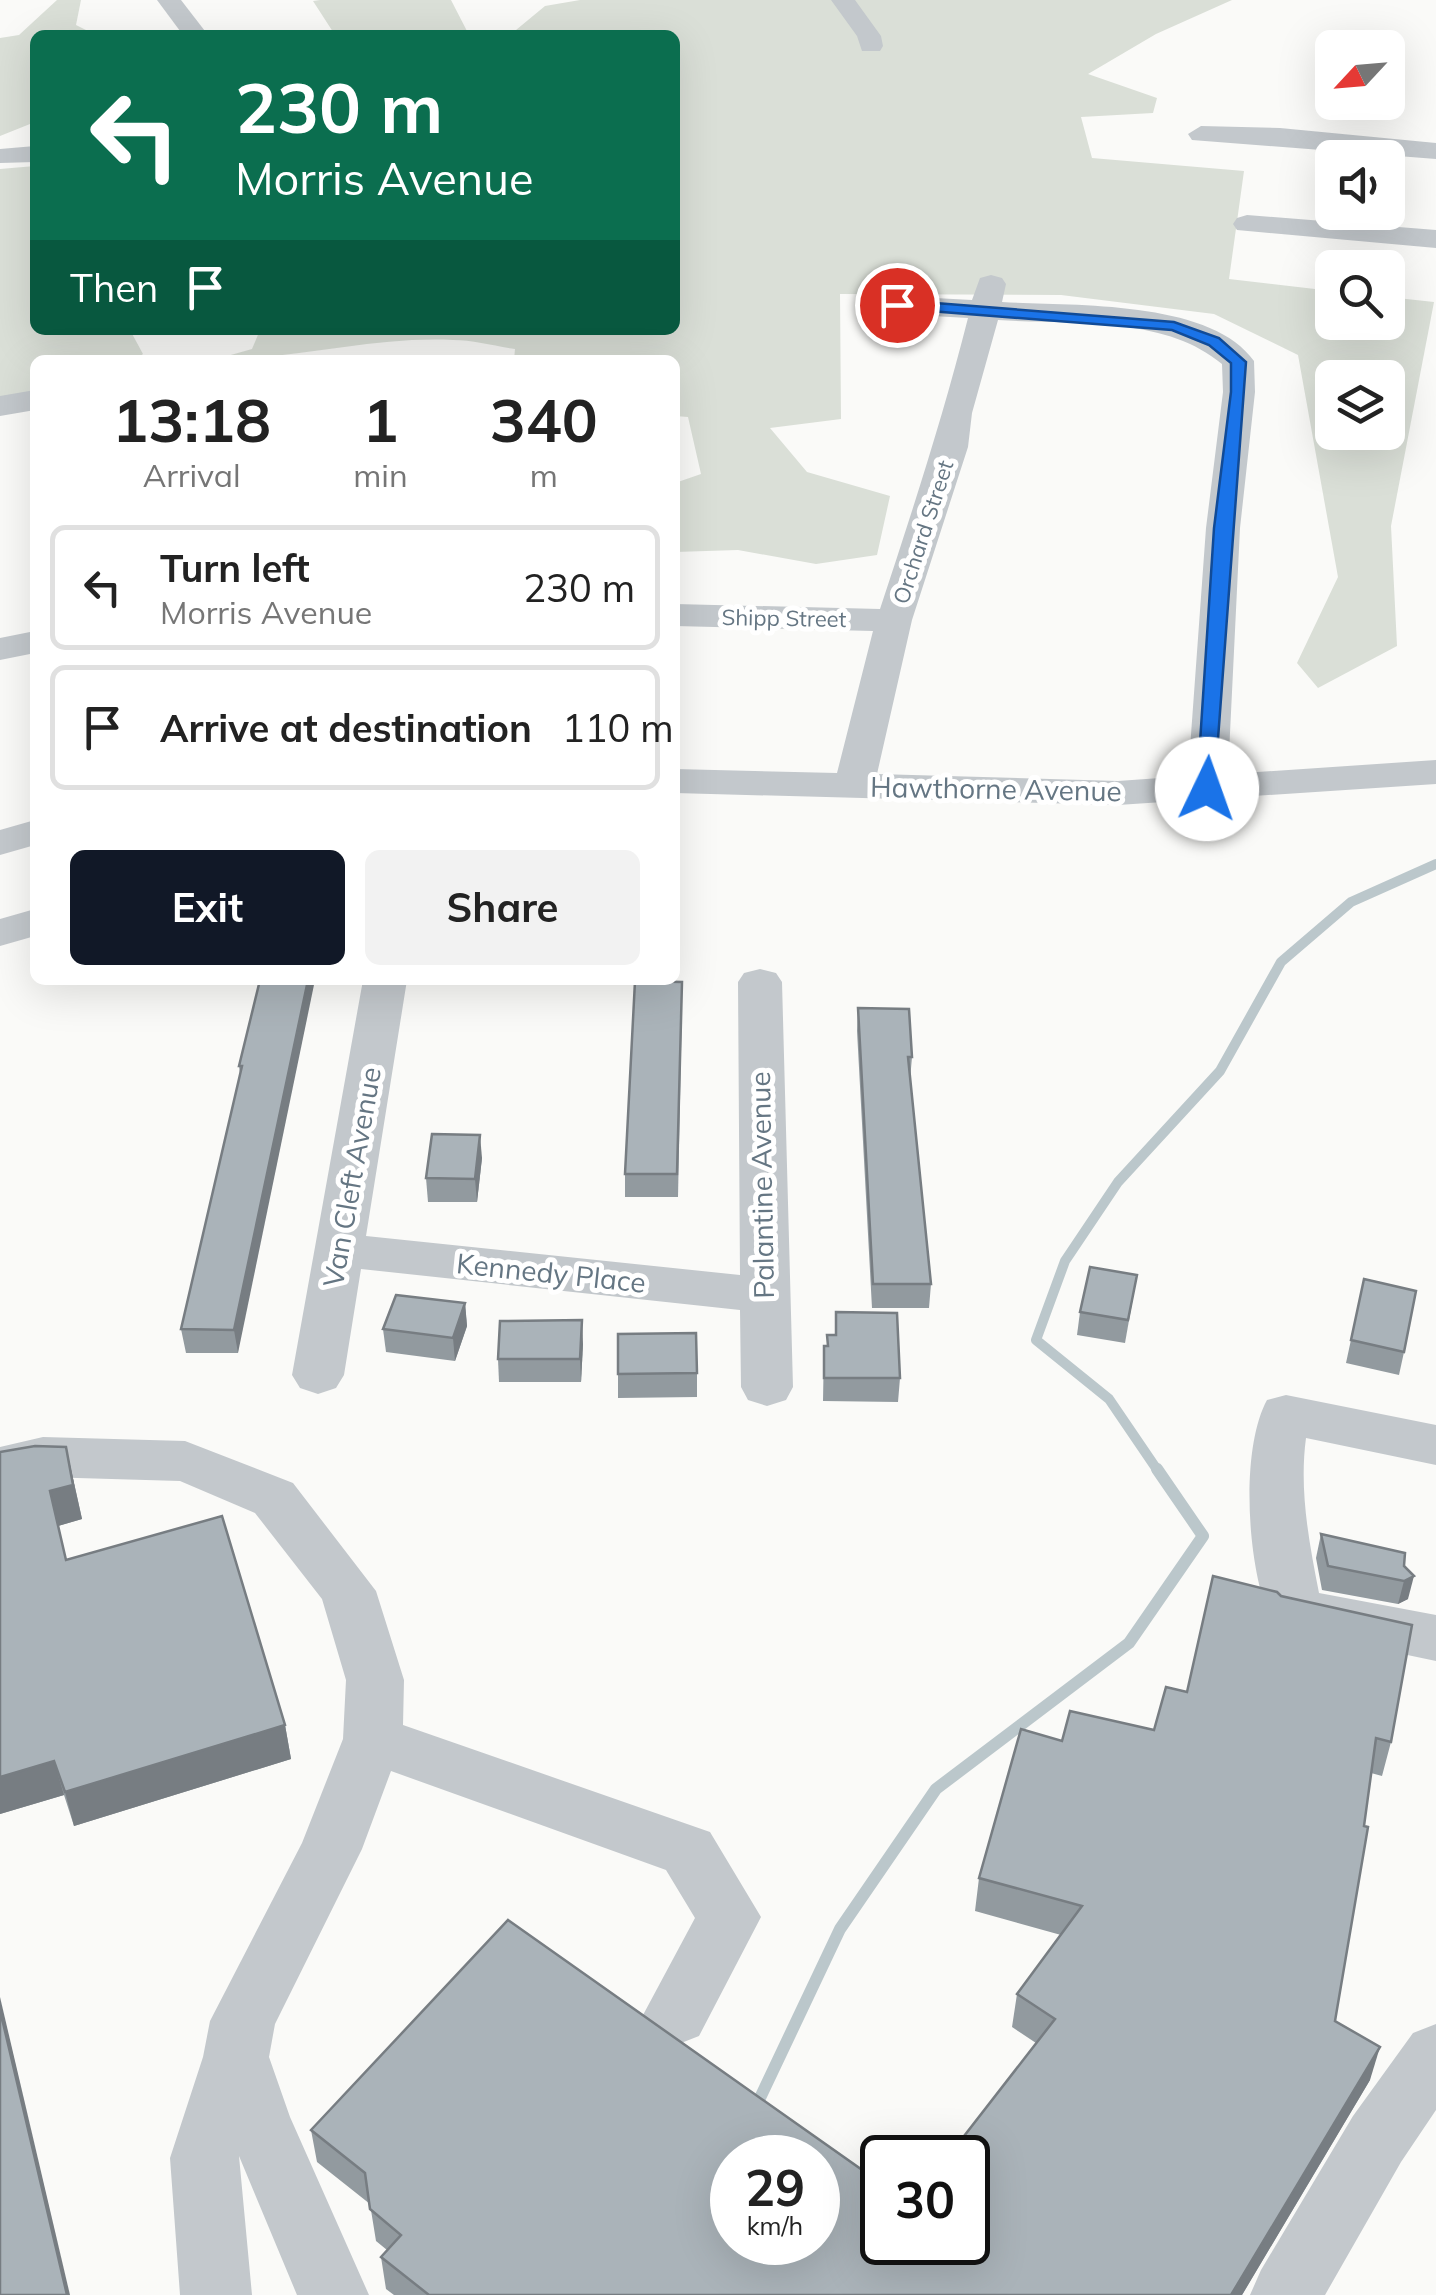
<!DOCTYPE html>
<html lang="en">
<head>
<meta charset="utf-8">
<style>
  :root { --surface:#fff; --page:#f2f2f2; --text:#222; --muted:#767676; --line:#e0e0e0; --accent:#111827 }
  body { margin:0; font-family:Mulish,sans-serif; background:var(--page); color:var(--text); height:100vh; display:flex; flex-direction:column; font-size:38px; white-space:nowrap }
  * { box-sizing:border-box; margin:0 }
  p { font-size:32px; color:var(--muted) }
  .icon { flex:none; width:55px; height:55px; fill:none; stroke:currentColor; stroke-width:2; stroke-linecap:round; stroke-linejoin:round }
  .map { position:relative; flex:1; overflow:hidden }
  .side { position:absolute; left:30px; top:355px; width:650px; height:630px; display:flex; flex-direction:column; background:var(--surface); border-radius:15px; box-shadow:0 10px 40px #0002 }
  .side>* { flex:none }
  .banner { position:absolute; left:30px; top:30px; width:650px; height:305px; border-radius:15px; box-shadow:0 10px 40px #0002; background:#0b6e4f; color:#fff; overflow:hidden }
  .needle { width:65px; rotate:244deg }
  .fabs { position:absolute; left:1315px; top:30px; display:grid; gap:20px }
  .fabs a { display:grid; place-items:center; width:90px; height:90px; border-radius:15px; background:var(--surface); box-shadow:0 10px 40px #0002; font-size:50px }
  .speed { position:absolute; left:710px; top:2135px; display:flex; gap:20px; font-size:50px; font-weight:700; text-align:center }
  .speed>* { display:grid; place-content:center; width:130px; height:130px; border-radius:50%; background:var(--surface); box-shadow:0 10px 40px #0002; line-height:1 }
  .speed small { font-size:25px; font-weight:400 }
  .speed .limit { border:5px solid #111; border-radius:15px; background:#fff; color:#111 }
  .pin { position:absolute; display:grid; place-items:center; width:85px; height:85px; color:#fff; margin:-42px; border:5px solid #fff; border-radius:50%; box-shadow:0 2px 10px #0007 }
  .me { position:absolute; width:110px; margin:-55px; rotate:3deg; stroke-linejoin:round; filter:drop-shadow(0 0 8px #0008) }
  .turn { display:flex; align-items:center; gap:35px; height:210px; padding:0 40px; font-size:45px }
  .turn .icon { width:130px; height:130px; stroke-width:2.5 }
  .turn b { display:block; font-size:70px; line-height:85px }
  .then { display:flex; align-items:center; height:95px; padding:0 40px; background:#0003; gap:20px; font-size:38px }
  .eta { display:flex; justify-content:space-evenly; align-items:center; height:170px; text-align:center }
  .eta b { font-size:60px; font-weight:700; line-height:70px }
  .action { display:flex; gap:20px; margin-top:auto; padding:20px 40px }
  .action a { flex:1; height:115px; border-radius:15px; background:var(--accent); color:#fff; font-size:40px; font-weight:700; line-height:115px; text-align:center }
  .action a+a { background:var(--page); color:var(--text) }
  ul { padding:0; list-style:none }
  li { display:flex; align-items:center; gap:30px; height:125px; margin:0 20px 15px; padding:0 20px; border:5px solid var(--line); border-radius:15px }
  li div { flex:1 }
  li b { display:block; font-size:38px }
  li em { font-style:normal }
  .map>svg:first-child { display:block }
  .green { fill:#dadfd7; fill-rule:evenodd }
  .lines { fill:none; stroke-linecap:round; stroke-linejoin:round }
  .stream-far1 { stroke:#bbc7cb; stroke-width:10 }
  .stream { stroke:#bbc7cb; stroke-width:12 }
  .minor { fill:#c3c8cc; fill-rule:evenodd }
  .wall { fill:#929a9f }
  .shaded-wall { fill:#777d82 }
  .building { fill:#aab3b9; stroke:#777d82; stroke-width:2.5; fill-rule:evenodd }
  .route { fill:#1a73e8; stroke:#114b97; stroke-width:2.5 }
  .labels { text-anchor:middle; stroke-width:10; stroke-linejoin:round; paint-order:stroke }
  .far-street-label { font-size:22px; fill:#657683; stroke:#fff }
  .street-label { font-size:28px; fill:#657683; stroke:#fff }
</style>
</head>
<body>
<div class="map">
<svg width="1436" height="2295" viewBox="0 0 1436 2295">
  <rect width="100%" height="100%" fill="#fafaf8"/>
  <!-- green -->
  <g class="green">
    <path d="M57,0H81L76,25L96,35H35V122L0,136V38L19,35Z"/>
    <path d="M320,0H451L468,33L516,30L545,6L580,0H1232L1156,34L1088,74L1157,98L1153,113L1081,117L1092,158L1244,171L1229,279L1332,291V322H1388V297L1434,302L1391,526L1397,646L1318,688L1297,663L1338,577L1298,355L1214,314L1061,295L840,294L841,419L770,428L807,472L890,496L877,555L816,564L738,550L675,552V483L701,474L688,417L675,416V360H514L515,349C494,346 473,340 453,340C373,336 293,360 213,360L252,349L260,330H675V35H335L313,1ZM1332,378H1388V432H1332Z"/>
    <path d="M35,166V330H130L143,354L135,360H35V391L0,398V169Z"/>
  </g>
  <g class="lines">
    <!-- stream-far1 -->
    <path class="stream-far1" d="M1158,1471L1109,1399L1036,1340L1065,1261L1118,1182L1220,1071L1281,962L1351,902L1436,864"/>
    <!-- stream -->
    <path class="stream" d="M760,2098L840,1929L936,1789L1129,1643L1203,1536L1157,1469"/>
    <!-- minor -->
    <g class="minor">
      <path d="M157,0H181L208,35H183Z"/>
      <path d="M831,0H855L881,36L883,46L880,51H862L857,36Z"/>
      <path d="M1201,126L1280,128L1436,143V159L1192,140L1188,134Z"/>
      <path d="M35,146V162L0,163V149Z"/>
      <path d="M1247,215L1436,230V248L1237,230L1233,224L1237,218Z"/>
      <path d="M991,275L1002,278L1006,284L1002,302C1070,306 1211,299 1254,361L1255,392L1240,528L1228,774L1436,760V784L1118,805L675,793V769L837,773L873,631L675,626V604L880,609C912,512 943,417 968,318L897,314L886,311L882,305L886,299L897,296L972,300L980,278ZM998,320C1070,325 1164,315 1222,364L1223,392L1206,528L1188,776L1118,781L877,774L912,620L968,447L972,413Z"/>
      <path d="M35,390V410L0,416V396Z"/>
      <path d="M35,631V653L0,660V638Z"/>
      <path d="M35,820V845L0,855V830Z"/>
      <path d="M35,909V936L0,946V919Z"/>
      <path d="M760,969L776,973L782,982L793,1387L786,1400L767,1406L748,1400L741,1387L740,1310L361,1269L344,1375L336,1388L318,1394L300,1388L292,1375L363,980H407L366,1236L740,1275L738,982L744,973Z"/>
      <path d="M1286,1395L1436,1425V1465L1306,1438C1299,1490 1309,1542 1319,1593L1436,1615V1661L1274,1627C1247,1576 1239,1451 1267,1400Z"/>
      <path d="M43,1437L185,1441L293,1483L376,1591L404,1680L403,1725L710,1832L761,1917L699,2036L676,2045L653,2036L643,2015L695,1918L666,1870L391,1771L362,1849L275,2024L269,2057L290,2117L369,2295H297L239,2156L252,2295H180L170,2158L203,2057L210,2021L302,1843L343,1739L346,1680L322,1599L255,1513L180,1481L43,1477L0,1487V1447Z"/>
      <path d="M1436,2024V2110L1401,2162L1325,2295H1250L1261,2270L1353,2116L1413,2033Z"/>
    </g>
  </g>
  <!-- wall -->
  <g class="wall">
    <path d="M260,980L238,1353H186L181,1329L240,1074L239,1066Z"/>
    <path d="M682,1004L678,1197H625V1174Z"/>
    <path d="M858,1008L912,1057L910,1080L931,1284L929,1308H872L857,1031Z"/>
    <path d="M482,1158L477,1202H428L426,1178Z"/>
    <path d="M1137,1275L1125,1343L1077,1335L1080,1312Z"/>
    <path d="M1364,1279L1404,1352L1399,1375L1346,1363Z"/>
    <path d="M465,1303L467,1326L455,1361L386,1352L383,1329Z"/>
    <path d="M836,1312L900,1378L898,1402L823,1401L824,1346H827L835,1335Z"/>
    <path d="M583,1344L581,1382H499L498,1359Z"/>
    <path d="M697,1373V1397L618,1398V1374Z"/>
    <path d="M66,1447L82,1519L58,1526L66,1560L285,1725L291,1759L74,1826L64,1795L0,1814V1452Z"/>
    <path d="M1321,1534L1404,1566L1408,1599L1398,1604L1322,1590L1316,1558Z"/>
    <path d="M1166,1687L1391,1742L1382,1776L1371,1773L1335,2021L1370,2080L1242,2295H394L386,2289L381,2257L387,2250L376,2241L370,2204L317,2162L311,2130L882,2242L1036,2043L1012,2027L1017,1994L1061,1935L975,1911L979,1878L1062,1741L1154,1730Z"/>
  </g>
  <!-- shaded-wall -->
  <g class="shaded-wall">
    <path d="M308,980H315L238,1353L234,1330Z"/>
    <path d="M480,1135L482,1158L477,1202L475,1179Z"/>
    <path d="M465,1303L467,1326L455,1361L453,1338Z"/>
    <path d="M582,1320L583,1344L581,1382L580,1359Z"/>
    <path d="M66,1447L82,1519L58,1526L50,1491Z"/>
    <path d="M1414,1576L1408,1599L1398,1604L1404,1581Z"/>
    <path d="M285,1725L291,1759L74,1826L65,1792Z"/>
    <path d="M54,1761L64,1795L0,1814V1777Z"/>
    <path d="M0,1997L70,2295H67L0,2010Z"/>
    <path d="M1380,2047L1370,2080L1242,2295H1231Z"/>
  </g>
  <!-- building -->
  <g class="building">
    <path d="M260,980H308L234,1330L181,1329L242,1066H239Z"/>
    <path d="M635,981L682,982L677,1174H625Z"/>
    <path d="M858,1008L909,1009L912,1057H908L931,1284H873Z"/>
    <path d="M432,1134L480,1135L475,1179L426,1178Z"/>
    <path d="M1090,1267L1137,1275L1128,1320L1080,1312Z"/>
    <path d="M1364,1279L1416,1291L1404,1352L1351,1340Z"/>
    <path d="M396,1295L465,1303L453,1338L383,1329Z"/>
    <path d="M836,1312L897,1313L900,1378H824V1346H828L827,1335H836Z"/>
    <path d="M582,1320L580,1359H498L500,1321Z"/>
    <path d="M696,1333L697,1373L618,1374V1334Z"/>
    <path d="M35,1446L66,1447L73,1485L50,1491L66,1560L222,1516L285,1725L65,1792L54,1761L0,1777V1452Z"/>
    <path d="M1321,1534L1405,1553L1404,1566L1414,1576L1404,1581L1328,1566Z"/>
    <path d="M1213,1576L1277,1592L1281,1596L1412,1625L1391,1742L1376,1738L1364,1826L1368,1827L1335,2021L1380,2047L1231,2295H429L381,2257L401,2235L370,2209L365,2173L311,2130L508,1920L882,2184V2242H968V2158H947L1055,2019L1017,1994L1082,1906L979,1878L1021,1729L1062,1741L1070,1711L1154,1730L1166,1687L1187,1692ZM732,2158H818V2242H732Z"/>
    <path d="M0,2010L67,2295H0Z"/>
  </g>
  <!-- route -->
  <path class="route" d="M897,300L1174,322L1219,338L1246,362L1214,793L1207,795L1197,789L1214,528L1231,392V363L1209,345L1172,330L892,308V302Z"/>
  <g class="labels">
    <!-- far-street labels -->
    <g class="far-street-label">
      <text transform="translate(923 532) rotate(-72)" y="8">Orchard Street</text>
      <text transform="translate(784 618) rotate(1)" y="8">Shipp Street</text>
    </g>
    <!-- street labels -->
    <g class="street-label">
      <text transform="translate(996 789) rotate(1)" y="10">Hawthorne Avenue</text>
      <text transform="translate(352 1177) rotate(-80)" y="10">Van Cleft Avenue</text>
      <text transform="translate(762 1185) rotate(-91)" y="10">Palantine Avenue</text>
      <text transform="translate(551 1273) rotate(6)" y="10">Kennedy Place</text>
    </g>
  </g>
</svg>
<div class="fabs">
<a><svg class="needle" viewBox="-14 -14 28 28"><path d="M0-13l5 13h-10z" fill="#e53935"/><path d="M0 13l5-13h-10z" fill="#767676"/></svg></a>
<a><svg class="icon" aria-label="sound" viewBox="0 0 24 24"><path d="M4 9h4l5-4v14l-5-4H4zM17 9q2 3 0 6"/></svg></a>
<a><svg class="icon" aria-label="search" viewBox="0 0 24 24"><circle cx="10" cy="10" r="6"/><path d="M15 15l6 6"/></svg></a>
<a><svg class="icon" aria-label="layers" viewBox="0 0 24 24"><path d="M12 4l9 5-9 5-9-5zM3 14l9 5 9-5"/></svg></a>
</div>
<div class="speed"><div>29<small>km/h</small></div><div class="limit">30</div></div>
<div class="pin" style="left:897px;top:305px;background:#d93025"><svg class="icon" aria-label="arrive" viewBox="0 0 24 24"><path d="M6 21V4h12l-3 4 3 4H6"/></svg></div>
<svg class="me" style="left:1207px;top:789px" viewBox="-20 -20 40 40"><circle r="19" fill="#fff"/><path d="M0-13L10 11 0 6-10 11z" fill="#1a73e8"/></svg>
<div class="banner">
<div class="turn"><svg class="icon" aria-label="left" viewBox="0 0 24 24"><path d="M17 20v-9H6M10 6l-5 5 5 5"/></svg><div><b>230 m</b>Morris Avenue</div></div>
<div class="then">Then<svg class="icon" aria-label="arrive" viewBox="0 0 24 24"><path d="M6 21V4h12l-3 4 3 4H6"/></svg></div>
</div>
<section class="side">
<div class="eta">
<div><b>13:18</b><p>Arrival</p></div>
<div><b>1</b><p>min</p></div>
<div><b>340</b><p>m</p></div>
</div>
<ul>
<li><svg class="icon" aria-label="left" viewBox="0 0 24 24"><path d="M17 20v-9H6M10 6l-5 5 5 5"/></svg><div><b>Turn left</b><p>Morris Avenue</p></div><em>230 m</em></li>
<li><svg class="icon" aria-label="arrive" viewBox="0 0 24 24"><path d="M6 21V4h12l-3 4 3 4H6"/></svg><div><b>Arrive at destination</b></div><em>110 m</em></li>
</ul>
<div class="action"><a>Exit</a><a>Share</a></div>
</section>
</div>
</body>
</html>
